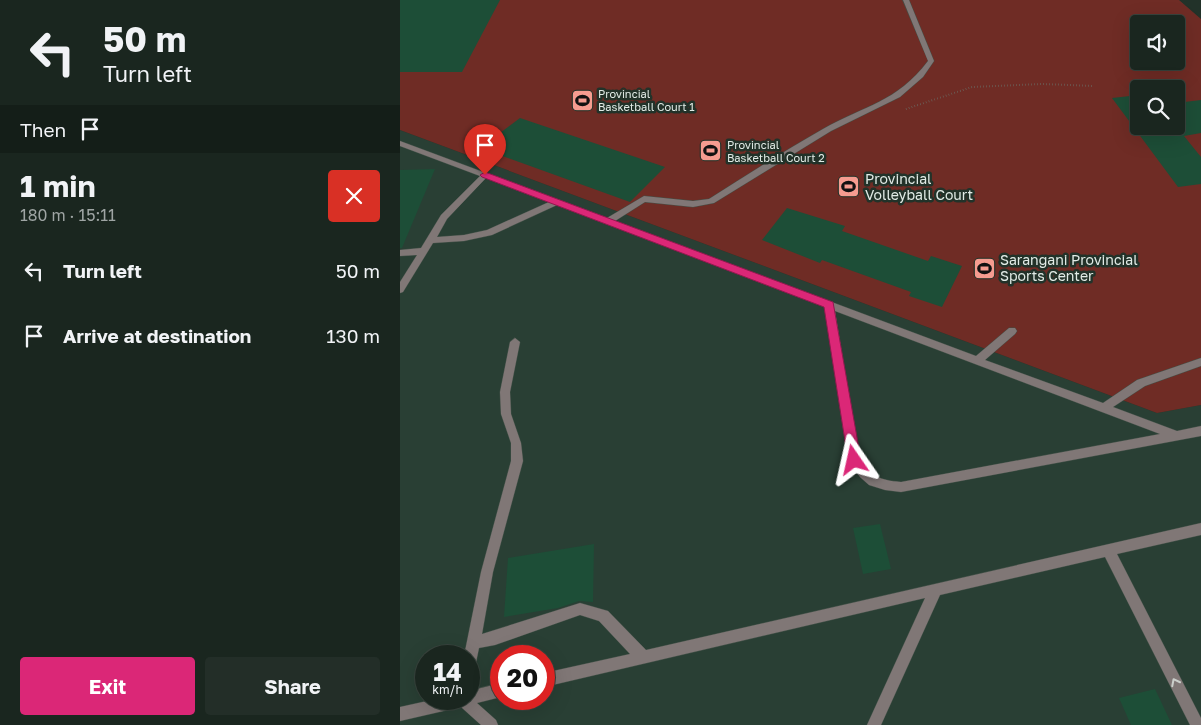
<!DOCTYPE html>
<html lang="en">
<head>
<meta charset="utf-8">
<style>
  :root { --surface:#1a261f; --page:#232e28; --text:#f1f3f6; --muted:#9fa5a4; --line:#38433d; --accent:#db2777 }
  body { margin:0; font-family:"Golos Text",sans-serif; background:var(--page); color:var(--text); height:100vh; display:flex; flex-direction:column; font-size:19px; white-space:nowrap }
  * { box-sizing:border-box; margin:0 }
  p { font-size:16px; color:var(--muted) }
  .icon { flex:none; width:28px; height:28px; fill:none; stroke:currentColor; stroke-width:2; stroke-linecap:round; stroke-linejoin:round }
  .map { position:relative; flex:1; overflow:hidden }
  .drawer { display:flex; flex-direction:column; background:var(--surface); width:400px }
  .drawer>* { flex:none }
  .banner { background:#1a261f; color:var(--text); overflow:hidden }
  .buttons { position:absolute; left:730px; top:15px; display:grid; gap:10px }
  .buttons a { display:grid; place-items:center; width:55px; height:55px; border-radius:5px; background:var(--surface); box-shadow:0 5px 20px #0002,0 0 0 1px var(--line); font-size:25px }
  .speed { position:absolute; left:15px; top:645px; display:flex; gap:10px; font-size:25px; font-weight:700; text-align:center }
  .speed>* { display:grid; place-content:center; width:65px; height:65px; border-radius:50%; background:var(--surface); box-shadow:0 5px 20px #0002,0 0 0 1px var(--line); line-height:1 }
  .speed small { font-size:12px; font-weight:400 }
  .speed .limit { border:8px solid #d22; background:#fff; color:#111 }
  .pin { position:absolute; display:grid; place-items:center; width:42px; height:42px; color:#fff; margin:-51px -21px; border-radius:50% 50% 50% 0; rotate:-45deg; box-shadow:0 0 5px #0007 }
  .pin .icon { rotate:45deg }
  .me { position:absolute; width:55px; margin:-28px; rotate:349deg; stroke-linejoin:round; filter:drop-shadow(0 0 4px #0008) }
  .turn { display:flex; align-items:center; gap:18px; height:105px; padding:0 20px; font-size:22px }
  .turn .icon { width:65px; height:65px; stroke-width:2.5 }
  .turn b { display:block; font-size:35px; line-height:42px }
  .then { display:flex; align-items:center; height:48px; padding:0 20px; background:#0003; gap:10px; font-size:19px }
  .round { display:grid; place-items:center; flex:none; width:52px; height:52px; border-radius:5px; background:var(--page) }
  .head { display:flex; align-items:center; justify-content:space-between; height:85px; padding:0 20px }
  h1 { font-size:30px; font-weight:700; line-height:38px }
  .cta { display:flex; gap:10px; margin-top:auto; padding:10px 20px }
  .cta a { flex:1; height:58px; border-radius:5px; background:var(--accent); color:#fff; font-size:20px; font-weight:700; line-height:58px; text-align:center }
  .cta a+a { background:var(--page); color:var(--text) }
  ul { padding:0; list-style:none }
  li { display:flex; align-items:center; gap:15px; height:65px; padding:0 20px }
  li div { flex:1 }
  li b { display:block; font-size:19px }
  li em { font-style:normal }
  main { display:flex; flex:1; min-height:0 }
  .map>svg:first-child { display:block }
  .built { fill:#293f34; fill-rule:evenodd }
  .green { fill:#6f2c25; fill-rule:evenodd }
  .building { fill:#1d4e37 }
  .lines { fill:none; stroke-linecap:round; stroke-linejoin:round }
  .service-casing { stroke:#415047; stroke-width:1 }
  .path { stroke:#69766f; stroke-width:2; stroke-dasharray:0.5 2.5; stroke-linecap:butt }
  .service { fill:#807776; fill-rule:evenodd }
  .oneway { stroke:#caceca }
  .route { fill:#db2777; stroke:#8e194d }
  .labels { text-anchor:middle; stroke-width:5; stroke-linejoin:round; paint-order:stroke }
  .far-poi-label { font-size:11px; fill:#e2ebe6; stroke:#223229; text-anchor:start }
  .poi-label { font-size:14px; fill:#e2ebe6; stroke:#223229; text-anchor:start }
</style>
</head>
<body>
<main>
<section class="drawer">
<div class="banner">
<div class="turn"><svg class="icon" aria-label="left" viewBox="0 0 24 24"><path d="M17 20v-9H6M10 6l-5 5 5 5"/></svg><div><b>50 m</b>Turn left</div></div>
<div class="then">Then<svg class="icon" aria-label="arrive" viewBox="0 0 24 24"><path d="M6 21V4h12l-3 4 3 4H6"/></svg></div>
</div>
<div class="head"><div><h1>1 min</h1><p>180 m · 15:11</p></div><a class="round" style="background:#d93025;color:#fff"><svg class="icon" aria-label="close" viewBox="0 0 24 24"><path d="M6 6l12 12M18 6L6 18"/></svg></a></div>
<ul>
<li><svg class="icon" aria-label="left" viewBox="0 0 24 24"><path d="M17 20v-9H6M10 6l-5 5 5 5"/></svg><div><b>Turn left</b></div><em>50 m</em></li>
<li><svg class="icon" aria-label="arrive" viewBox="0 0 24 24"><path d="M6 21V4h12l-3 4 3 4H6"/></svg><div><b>Arrive at destination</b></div><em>130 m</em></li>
</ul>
<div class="cta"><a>Exit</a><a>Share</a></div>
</section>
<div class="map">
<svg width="801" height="725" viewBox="0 0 801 725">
  <rect width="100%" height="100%" fill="#223229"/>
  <!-- built -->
  <path class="built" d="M0,130L757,413L801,405V725H0ZM26,656H69V699H26ZM101,656H144V699H101Z"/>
  <!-- green -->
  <path class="green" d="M0,0H779L801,19V405L757,413L0,130ZM739,24H776V61H739ZM739,89H776V126H739Z"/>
  <!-- building -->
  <g class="building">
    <path d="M0,0H100L62,72H0Z"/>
    <path d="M739,95V126H776V103L801,100V133L784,136L801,157V184L778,187L712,98Z"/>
    <path d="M120,118L265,167L230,202L80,148Z"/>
    <path d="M35,169L2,248H0V170Z"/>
    <path d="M387,208L445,226L442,231L528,261L531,256L562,266L542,307L509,296L511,292L422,260L420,263L362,240Z"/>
    <path d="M480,524L491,569L463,574L453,528Z"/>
    <path d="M194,544L193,602L179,601L158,608L104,617L108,558Z"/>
    <path d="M755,689L772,725H731L719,698Z"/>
  </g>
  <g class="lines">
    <defs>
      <g id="service">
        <path d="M503,0H509L534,61L523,77L500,97L431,131L314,203L293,207L245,202L215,221L576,356L609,328H615L617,331L615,334L585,360L703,403L737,380L801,358V366L745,386L713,407L777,431L801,426V436L501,492L485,490L469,485L460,477L448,460L425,307L157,205L92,235L64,241L33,243L3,292L0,293V282L17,255L0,256V250L21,248L41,215L80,176L0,146V141L207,218L244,196L293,201L309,199C347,175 384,151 423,129C465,105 496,103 528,61ZM86,178L149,202L87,230L64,235L37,237L47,219ZM435,311L760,434L501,482C479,480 472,477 459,458Z"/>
        <path d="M115,338L120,342L110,392L111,414L121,443L123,461L93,572L82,634L180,603L208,611L246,650L801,523V535L717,554L801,718V725H790L705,557L540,595L481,725H467L525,598L144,687V673L230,654L199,621L180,615L95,645L79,648L74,672L69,674V656H64L81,572L111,461V443L101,414L100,392L110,342Z"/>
        <path d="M101,683V697L77,703L96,720L98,725H81L61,707L0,721V707L36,699H69V691Z"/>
      </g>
    </defs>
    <!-- service casing -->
    <use href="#service" class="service-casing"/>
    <!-- path -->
    <path class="path" d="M506,109L572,87L643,84L694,86"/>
    <!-- service -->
    <use href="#service" class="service"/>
  </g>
  <!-- one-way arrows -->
  <defs><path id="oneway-chevron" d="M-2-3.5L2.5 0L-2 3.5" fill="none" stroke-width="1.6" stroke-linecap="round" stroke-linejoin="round" transform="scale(1.25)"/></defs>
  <use class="oneway" href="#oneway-chevron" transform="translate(775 682) rotate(-117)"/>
  <!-- route -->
  <path class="route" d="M85,172L433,302L461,460L459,464L454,465L450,464L448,460L424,307L82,177L80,175Z"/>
  <!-- icons -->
  <defs>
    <symbol id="stadium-square" viewBox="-11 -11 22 22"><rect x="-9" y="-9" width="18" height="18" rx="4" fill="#f59c90" stroke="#223229"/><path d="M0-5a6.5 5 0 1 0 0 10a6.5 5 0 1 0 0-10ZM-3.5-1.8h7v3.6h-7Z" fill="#111"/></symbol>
  </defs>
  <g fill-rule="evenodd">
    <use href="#stadium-square" x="170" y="88" width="25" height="25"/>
    <use href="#stadium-square" x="298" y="138" width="25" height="25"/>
    <use href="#stadium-square" x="436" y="174" width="25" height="25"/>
    <use href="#stadium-square" x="572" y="256" width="25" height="25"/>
  </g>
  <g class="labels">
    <!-- far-poi labels -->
    <g class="far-poi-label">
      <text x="198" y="98">Provincial<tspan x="198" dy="13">Basketball Court 1</tspan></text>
      <text x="327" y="149">Provincial<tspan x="327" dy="13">Basketball Court 2</tspan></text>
    </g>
    <!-- poi labels -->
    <g class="poi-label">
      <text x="465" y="184">Provincial<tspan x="465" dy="16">Volleyball Court</tspan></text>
      <text x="600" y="265">Sarangani Provincial<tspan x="600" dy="16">Sports Center</tspan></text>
    </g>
  </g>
</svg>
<div class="buttons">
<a><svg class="icon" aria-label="sound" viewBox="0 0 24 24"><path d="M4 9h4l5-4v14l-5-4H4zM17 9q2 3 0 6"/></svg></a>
<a><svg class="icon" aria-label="search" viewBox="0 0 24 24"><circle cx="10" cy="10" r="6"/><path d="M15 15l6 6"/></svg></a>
</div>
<div class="speed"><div>14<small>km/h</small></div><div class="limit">20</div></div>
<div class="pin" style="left:85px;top:175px;background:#d93025"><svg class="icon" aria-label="arrive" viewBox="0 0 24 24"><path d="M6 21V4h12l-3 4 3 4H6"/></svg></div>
<svg class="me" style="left:454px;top:460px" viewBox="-20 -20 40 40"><path d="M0-17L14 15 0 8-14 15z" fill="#db2777" stroke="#fff" stroke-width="4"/></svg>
</div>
</main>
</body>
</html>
